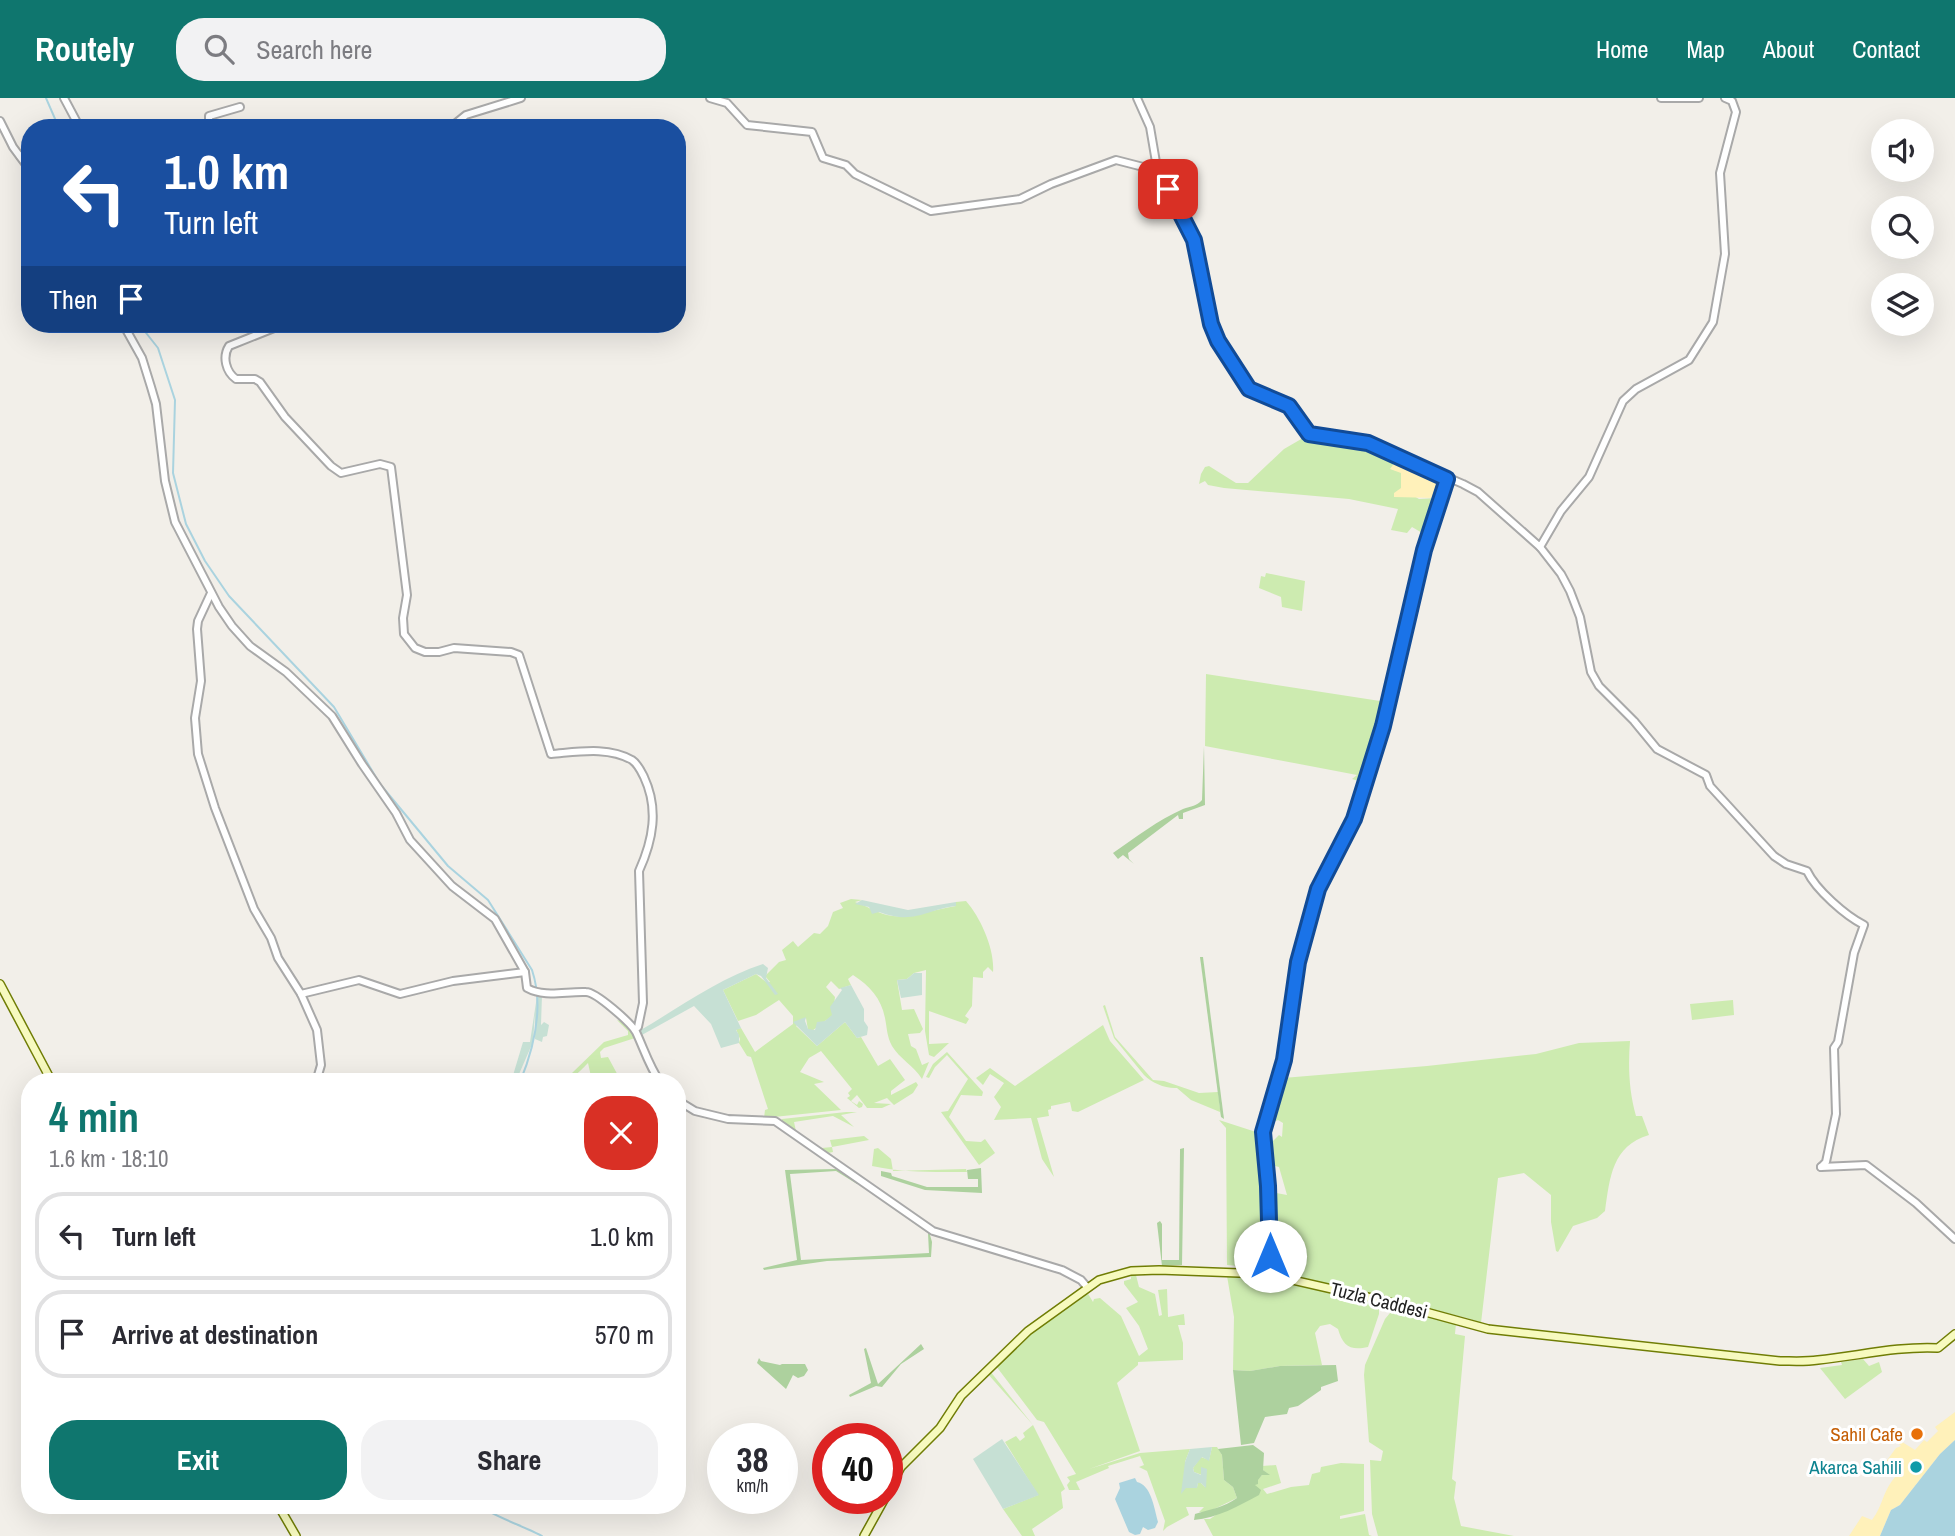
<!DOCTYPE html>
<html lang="en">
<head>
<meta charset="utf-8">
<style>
  :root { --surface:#fff; --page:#f2f2f3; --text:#2b2b33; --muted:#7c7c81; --line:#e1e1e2; --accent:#0f766e }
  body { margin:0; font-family:"Archivo Narrow",sans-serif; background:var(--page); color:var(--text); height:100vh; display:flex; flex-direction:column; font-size:26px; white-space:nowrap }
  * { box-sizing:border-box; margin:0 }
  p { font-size:23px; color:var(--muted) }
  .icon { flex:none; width:38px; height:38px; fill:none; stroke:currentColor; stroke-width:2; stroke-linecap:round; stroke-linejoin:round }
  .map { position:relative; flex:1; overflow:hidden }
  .details { position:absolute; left:21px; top:975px; width:665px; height:441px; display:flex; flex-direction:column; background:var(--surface); border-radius:28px; box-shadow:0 7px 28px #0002 }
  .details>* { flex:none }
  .hud { position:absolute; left:21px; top:21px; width:665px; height:214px; border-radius:28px; box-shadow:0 7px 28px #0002; background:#1a4fa0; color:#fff; overflow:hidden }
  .buttons { position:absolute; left:1871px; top:21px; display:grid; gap:14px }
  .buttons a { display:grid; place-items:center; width:63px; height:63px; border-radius:50%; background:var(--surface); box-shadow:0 7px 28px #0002; font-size:35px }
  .speed { position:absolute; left:707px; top:1325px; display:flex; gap:14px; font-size:35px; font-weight:700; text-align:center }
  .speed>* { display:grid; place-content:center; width:91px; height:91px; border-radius:50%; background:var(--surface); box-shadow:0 7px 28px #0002; line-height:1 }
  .speed small { font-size:18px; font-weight:400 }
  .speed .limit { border:10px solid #d22; background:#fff; color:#111 }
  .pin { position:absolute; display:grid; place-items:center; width:60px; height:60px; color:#fff; margin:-30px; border-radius:14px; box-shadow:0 4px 10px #0006 }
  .me { position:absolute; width:77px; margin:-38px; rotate:0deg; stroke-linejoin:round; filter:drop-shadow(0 0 5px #0008) }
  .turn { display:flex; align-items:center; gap:24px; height:147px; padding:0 28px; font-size:32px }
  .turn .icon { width:91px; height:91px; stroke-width:2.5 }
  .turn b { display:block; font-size:49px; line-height:60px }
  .then { display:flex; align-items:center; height:66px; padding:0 28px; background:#0003; gap:14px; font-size:26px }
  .round { display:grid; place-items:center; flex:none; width:74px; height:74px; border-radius:28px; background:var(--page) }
  .head { display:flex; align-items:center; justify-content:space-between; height:119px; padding:0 28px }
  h1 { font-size:42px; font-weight:800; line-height:52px; color:var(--accent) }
  .action { display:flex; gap:14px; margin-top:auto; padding:14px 28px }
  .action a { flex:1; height:80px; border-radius:28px; background:var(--accent); color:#fff; font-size:28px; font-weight:800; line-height:80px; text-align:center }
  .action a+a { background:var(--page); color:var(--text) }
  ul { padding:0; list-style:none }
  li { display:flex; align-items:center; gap:21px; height:88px; margin:0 14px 10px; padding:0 14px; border:4px solid var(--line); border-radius:28px }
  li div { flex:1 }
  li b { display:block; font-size:26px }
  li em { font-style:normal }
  header { display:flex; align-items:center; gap:42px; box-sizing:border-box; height:98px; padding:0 35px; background:var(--accent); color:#fff }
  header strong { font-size:33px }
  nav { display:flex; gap:38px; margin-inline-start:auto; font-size:24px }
  .search { width:490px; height:63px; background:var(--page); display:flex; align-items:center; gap:18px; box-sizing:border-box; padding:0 24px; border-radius:28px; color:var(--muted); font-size:26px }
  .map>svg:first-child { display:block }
  .grass { fill:#cdebb0 }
  .forest { fill:#add19e }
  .wetland { fill:#c6e0d4 }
  .sand { fill:#fff1ba }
  .water { fill:#aad3df }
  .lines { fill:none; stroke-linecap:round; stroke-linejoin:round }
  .stream { stroke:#aad3df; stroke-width:2 }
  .tertiary-casing { stroke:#a9a9a9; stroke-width:10 }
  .secondary-casing { stroke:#707d05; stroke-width:10 }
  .tertiary { stroke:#fff; stroke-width:6 }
  .secondary { stroke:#f7fabf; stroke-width:7 }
  .route-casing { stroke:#114b97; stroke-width:18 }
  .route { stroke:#1a73e8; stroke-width:12 }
  .food-dot { fill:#e8710a; stroke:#fff; stroke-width:2.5 }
  .culture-dot { fill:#0f9aa8; stroke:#fff; stroke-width:2.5 }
  .labels { text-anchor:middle; stroke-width:6; stroke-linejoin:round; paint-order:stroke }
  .street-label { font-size:19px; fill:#222; stroke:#fff }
  .food-label { font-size:19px; fill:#c56008; stroke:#fff; text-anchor:end }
  .culture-label { font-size:19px; fill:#0d838f; stroke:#fff; text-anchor:end }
</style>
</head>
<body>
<header>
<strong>Routely</strong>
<div class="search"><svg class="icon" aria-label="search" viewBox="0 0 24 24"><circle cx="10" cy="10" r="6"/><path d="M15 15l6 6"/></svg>Search here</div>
<nav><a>Home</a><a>Map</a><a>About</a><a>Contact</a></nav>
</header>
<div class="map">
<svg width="1955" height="1438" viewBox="0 0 1955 1438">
  <rect width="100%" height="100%" fill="#f2efe9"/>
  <!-- grass -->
  <g class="grass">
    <path d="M1303,340L1363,349L1395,364L1391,371L1401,374V390L1419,401L1436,400L1412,486L1424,436L1412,429L1407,435L1391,432L1398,411L1349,401L1224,390L1208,387L1205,383L1199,386L1201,376L1205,369L1209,368L1236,385H1248L1284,351Z"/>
    <path d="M1266,475L1305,483L1302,513L1282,509L1281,499L1259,490L1261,478L1265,479Z"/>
    <path d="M1206,576L1380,603L1384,590L1387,589L1385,607L1358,699L1354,697L1359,683L1352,681L1357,677L1205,648Z"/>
    <path d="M851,801L862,802L855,804C867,808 875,814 887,817C909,822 934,811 956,808V804L966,803C981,820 995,852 993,874L988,869L983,874V880L973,879L972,908L965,918L969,921L966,926L929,913V946L949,945L934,959L929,957L925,933L926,872L914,875L907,881L897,882L902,912L914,911L923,931L920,935L908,936L911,948L916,951L922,967L929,964L922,981C914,968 899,960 892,948C887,939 887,930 885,920C881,900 870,888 853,877L848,881L851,887L839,891L831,883L826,889L835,899L833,917L812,933L808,932L806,920L796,928L817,948L845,924L857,940L861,939L878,968L890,961L905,982L891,993V997L916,984L918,987L913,995L894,1007L887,1000L874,1005L891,1006L882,1010H867L857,997L851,1003L857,1007L859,1003L863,1006L862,1009L859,1010L847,1000L850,998L848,995L852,991L821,953L809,960L800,974L824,984L814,986L841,1012L764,1020L765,1012L768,1011L751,959L747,958L739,945L740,941L736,931L741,930L755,954L793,926V918L779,902L756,917L738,923L723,892L756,876L766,884H770L765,878L779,864L786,862L782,852L793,843L798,849L814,835L820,836L828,828L833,814L843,810L840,805Z"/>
    <path d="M1733,902L1734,917L1692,922L1690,906Z"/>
    <path d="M1105,907L1115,939L1153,982L1164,983L1199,995L1218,994L1221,1019L1220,1014L1191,1002L1177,990C1166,991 1152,985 1144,977L1114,940L1103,908Z"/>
    <path d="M617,922C640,927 649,964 659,983H656L635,940L604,950L600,954L601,960L608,959L621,983H592L588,965C577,976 572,983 556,984L571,976L604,944L628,937V933Z"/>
    <path d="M1103,927L1110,943L1144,982L1078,1014L1072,1013L1070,1004L1051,1008V1011L1048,1012L1049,1018L1037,1020L1054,1079L1042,1061L1031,1020L994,1022L1001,1009L994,999L1004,985L990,976L983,987L976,980L990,970L1015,988Z"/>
    <path d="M1630,943C1628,969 1629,993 1636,1018H1642L1649,1037C1612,1048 1610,1079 1605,1113L1597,1120L1573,1128L1558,1154L1556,1153L1551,1124V1097L1524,1075L1498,1080L1481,1225L1467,1220L1272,1172L1271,1094L1287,1097L1279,1069L1267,1066L1265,1037L1269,1035L1273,1043L1279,1037L1282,1039L1283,1025L1278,1022L1267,1027L1283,980L1427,968L1536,956L1579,945Z"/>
    <path d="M947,954L983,994L982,998L961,997L949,1019L966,1043L981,1044L985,1041L995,1055L979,1067L941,1014L948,1013L968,981L947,957L935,969L929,980L926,979L933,966Z"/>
    <path d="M846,1014H857L841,1017L854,1029L833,1018L794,1024L796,1033L814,1046L822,1050L832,1049L830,1042L864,1038L869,1042L832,1049L833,1054L823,1056L781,1026L782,1021Z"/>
    <path d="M1219,1022L1256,1034L1260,1040L1267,1098V1165L1263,1170L1227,1167L1226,1030Z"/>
    <path d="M878,1050L891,1061L893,1073L966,1071L967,1074C934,1074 904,1075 872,1068L874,1051Z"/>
    <path d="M1181,1175L1261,1178L1319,1189L1375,1205L1379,1211V1216L1368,1249C1350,1253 1343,1248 1338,1231L1330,1226L1320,1228L1315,1235L1322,1267L1280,1268L1250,1273L1233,1272L1234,1219L1227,1178Z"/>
    <path d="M1131,1177H1136L1139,1189L1155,1196L1159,1218L1162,1217L1158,1192L1167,1191L1168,1219L1184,1216L1185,1227H1178L1183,1245V1262L1138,1264V1267L1117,1285L1140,1353L1089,1371L1140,1355L1190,1351L1185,1364L1186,1390L1197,1389L1198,1385H1201L1205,1389L1203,1374L1202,1377L1194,1374L1193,1370L1201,1359L1209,1362L1212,1349H1217L1222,1357L1224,1382L1233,1389L1237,1400L1208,1414H1199L1204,1409H1186L1189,1417L1167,1429L1163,1433L1165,1423L1147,1373L1139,1369L1144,1367L1140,1358L1108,1368L1109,1370L1076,1384L1080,1392H1069L1067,1387L1070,1383L1067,1379L1076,1376L1044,1324L1037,1322L996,1268C1008,1258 1018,1246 1029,1235C1044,1222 1062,1214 1078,1203L1076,1201L1087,1194L1093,1204L1094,1201L1100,1200L1121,1218L1139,1258L1148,1251L1139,1228L1126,1210L1138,1204L1124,1186V1183L1131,1181Z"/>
    <path d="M1407,1213L1456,1225L1455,1236L1465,1238L1452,1381L1456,1384L1454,1400L1461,1428L1514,1438H1378L1372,1416L1370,1362L1381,1363L1383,1353L1369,1344L1364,1277L1365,1267L1385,1221L1390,1215Z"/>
    <path d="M1863,1261L1869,1268L1879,1264L1882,1274L1845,1301L1820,1270L1842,1267L1841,1264Z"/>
    <path d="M990,1273L1033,1327L1065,1391L1061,1394L1063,1410L1032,1431L1035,1438H1022L1003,1411L1038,1397L1005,1344L1016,1338L1020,1343L1025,1339L1023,1335L1033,1327L987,1275Z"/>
    <path d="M1341,1365L1364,1366V1413L1340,1418V1421L1365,1416L1369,1437L1372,1438H1213L1204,1421H1210L1256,1389L1254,1386L1262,1377H1269L1263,1372L1262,1368L1276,1367L1281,1385L1263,1391L1267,1396L1291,1389L1309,1387L1312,1376L1320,1374L1321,1369Z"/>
  </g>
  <!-- forest -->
  <g class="forest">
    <path d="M1204,648L1205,707L1183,715V721H1179L1178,717L1128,755L1129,761L1134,766L1123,757L1118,761L1113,755C1136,739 1158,722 1183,711C1191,708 1197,708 1202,702Z"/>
    <path d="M1200,859H1203L1224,1021L1221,1019Z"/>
    <path d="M1184,1050L1182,1167L1162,1168L1157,1125L1160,1123L1162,1126V1162H1179L1180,1053V1051Z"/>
    <path d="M981,1070L982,1095L925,1092L881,1078V1073L891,1075L892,1078L927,1089H978V1081H968L967,1072Z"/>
    <path d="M836,1071L857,1083V1086L836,1073L790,1076L801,1162L929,1155L928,1135L864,1090L865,1088L932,1134L930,1137L932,1144L931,1159L827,1163L764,1172L763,1170L797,1162L785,1072Z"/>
    <path d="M921,1246L924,1251L901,1266L882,1289L876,1288L850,1299L849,1297L871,1285L864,1251L866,1250L878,1286Z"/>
    <path d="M759,1260L761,1263L780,1267L782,1266H805L808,1272L804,1278L798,1280L793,1277L786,1291L757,1265Z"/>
    <path d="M1336,1267L1338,1283L1321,1289V1292L1298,1308L1289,1310L1287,1316L1265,1319L1254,1345L1241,1347L1233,1272L1250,1273L1280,1268Z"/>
    <path d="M1253,1347L1264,1355L1263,1372L1270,1377H1262L1258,1382V1386L1255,1387L1261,1392L1259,1397C1238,1408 1218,1420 1194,1422L1195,1416C1208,1412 1225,1409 1237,1400L1233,1389L1224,1382L1222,1357L1218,1351Z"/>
  </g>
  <!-- wetland -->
  <g class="wetland">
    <path d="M862,802L908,812L956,804V808C924,812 915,827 879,814L872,816L869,809L855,806Z"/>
    <path d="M763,866L768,870L766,880L778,896L775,897L761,878L756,876L723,892L741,930L736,932L739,937V945L721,950L711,926L694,908L640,938L639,933C679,910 719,880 763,866Z"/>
    <path d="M914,875H922V897L901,900L897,882L907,881Z"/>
    <path d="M851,887L864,911V923L868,929L867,937L857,940L845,924L817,948L793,924L806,919L805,923L808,931L815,932L817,924L825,923L832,917L830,909L842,892L840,890Z"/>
    <path d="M542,897L541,927L544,924L549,927L547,938L543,939L542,944L535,941V916L533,944L516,983L511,984L523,944H530L537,898Z"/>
    <path d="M1002,1341L1039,1397L1003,1411L973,1361Z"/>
    <path d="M1212,1349L1209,1363L1202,1359L1193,1370L1194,1374L1201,1377V1369L1207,1371L1206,1390L1201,1385H1198L1197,1390H1186L1181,1396L1185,1364L1190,1351Z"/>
  </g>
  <!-- sand -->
  <g class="sand">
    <path d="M1395,364L1434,381L1438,390L1436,400L1394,399V395L1401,390V375L1390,371Z"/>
    <path d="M1955,1314V1342L1940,1356L1900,1407L1891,1412L1880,1438H1849L1862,1418L1872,1422C1884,1406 1882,1393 1897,1377L1885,1371L1887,1366L1885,1365L1896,1350L1901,1348L1897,1344L1899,1342L1915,1352L1924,1342L1927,1344L1938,1333L1935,1329Z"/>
  </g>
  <!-- water -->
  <g class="water">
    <path d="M1955,1342V1438H1880L1891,1412L1900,1407L1940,1356Z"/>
    <path d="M1135,1380L1137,1384C1151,1387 1154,1409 1158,1424L1155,1430L1148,1432L1143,1429L1140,1436L1135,1437L1129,1434L1115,1401L1120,1390L1119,1385Z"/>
  </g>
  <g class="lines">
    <!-- stream -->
    <g class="stream">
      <path d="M46,0L59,30"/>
      <path d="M139,226L158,250L175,302L173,375L186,426L205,463L229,498L334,609L380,686L448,768L488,802L532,872C544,908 534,950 520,984"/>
      <path d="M479,1407C488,1416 528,1430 542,1438"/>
    </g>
    <defs>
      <g id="tertiary">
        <path d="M64,0L80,30"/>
        <path d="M710,0L727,5L747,27L812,34L823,60L846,67L855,76L931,113L1020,101L1051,86L1116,62L1151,71L1157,70"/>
        <path d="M1137,0L1150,29L1157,70L1194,142L1214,235L1249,291L1255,295L1289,308L1309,336L1368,345L1463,386L1478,394L1540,449L1561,413L1589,379L1623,303L1636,291L1689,262L1713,224L1725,156L1720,75L1736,14L1732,3L1725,0"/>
        <path d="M1661,0H1699"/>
        <path d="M0,23L13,49L30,72"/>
        <path d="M196,30L209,29V18L240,9"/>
        <path d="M450,30L466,17L521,0"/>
        <path d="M20,58L30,54"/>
        <path d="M123,226L142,260L151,289L156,306L165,383L175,424L219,509L232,528L250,548L286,574L332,618L362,666L396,715L410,742L452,788L495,821L525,874L527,890C545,900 566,893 586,894C596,894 631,925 636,934C644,951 649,968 660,984"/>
        <path d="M284,226L229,248C222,259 226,274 236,281H255L260,284L285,319L331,368L341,375L380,366L391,369L407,497L403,520L404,536L415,550L425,554H439L454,550L511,554L519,557L551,656C577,654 608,648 632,662C638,666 641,673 644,679C659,711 653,742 639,773L643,905L638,929L635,931"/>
        <path d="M1540,449L1561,476L1570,493L1580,519L1591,574L1599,588L1634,623L1657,651L1706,677L1710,688L1774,758L1786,766L1807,773C1816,792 1846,818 1864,827L1854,855L1838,944L1834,950L1836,1016L1826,1064L1821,1069"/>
        <path d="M211,495L198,523L197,531L201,583L195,620L198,656L215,710L254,811L271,840L278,860L301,896L317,932L321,967L316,984"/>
        <path d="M301,896L359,882L400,896L453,883L525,874"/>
        <path d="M677,1002L695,1013L728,1021L775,1023L933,1133L1062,1172L1081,1182L1087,1189"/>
        <path d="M1821,1069L1866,1067L1916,1105L1955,1141"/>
        <path d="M1269,1176L1270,1114L1263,1034L1284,962L1298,864L1318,791L1354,721L1383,628L1425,452L1447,381"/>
      </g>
      <g id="secondary">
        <path d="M0,886L52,984"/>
        <path d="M887,1395L901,1369L940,1330L961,1298L1028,1233L1099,1182L1131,1173L1159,1172L1266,1176L1389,1204L1488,1231L1780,1263C1792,1263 1805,1264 1818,1262C1858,1258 1897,1248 1938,1250L1955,1236"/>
        <path d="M278,1407L296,1438"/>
        <path d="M864,1438L885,1400"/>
      </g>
    </defs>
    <!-- tertiary casing -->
    <use href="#tertiary" class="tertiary-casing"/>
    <!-- secondary casing -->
    <use href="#secondary" class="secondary-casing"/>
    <!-- tertiary -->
    <use href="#tertiary" class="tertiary"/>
    <!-- secondary -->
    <use href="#secondary" class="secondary"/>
  </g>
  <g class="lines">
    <defs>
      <path id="route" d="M1168,91L1194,142L1211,226L1218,243L1249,291L1289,308L1309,336L1368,345L1447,381L1424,452L1383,628L1354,721L1318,791L1298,864L1284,962L1263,1034L1268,1088L1270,1158"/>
    </defs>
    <!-- route casing -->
    <use href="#route" class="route-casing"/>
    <!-- route -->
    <use href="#route" class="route"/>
  </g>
  <!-- markers -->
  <circle class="food-dot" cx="1917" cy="1336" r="7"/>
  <circle class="culture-dot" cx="1916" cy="1369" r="7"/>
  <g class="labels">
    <!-- street labels -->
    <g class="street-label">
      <text transform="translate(1379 1202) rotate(14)" y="7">Tuzla Caddesi</text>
    </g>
    <!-- food labels -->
    <g class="food-label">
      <text x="1903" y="1343">Sahil Cafe</text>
    </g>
    <!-- culture labels -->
    <g class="culture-label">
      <text x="1902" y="1376">Akarca Sahili</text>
    </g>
  </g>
</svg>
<div class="buttons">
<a><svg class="icon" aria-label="sound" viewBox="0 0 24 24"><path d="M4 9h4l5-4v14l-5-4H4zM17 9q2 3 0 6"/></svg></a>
<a><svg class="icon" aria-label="search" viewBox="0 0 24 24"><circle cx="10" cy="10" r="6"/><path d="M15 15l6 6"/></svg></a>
<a><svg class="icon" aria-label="layers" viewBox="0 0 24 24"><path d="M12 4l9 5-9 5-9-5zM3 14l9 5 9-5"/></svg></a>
</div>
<div class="speed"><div>38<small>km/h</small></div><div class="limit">40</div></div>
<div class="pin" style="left:1168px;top:91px;background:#d93025"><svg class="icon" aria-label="arrive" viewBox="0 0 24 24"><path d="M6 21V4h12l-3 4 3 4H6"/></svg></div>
<svg class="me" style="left:1270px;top:1158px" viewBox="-20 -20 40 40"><circle r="19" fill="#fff"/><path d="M0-13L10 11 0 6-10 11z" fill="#1a73e8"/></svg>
<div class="hud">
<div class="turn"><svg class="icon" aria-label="left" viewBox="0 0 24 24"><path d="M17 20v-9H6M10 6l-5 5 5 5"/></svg><div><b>1.0 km</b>Turn left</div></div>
<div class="then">Then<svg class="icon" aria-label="arrive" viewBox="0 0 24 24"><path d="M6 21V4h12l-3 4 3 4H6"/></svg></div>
</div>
<section class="details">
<div class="head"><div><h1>4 min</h1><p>1.6 km · 18:10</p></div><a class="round" style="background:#d93025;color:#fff"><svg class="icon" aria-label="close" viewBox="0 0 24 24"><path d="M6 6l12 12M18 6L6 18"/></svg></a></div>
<ul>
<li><svg class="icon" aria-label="left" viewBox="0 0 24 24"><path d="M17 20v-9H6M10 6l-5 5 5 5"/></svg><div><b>Turn left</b></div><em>1.0 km</em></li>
<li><svg class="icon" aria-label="arrive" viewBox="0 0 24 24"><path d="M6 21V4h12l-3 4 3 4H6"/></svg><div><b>Arrive at destination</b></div><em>570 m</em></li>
</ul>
<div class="action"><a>Exit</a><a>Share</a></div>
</section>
</div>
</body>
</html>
